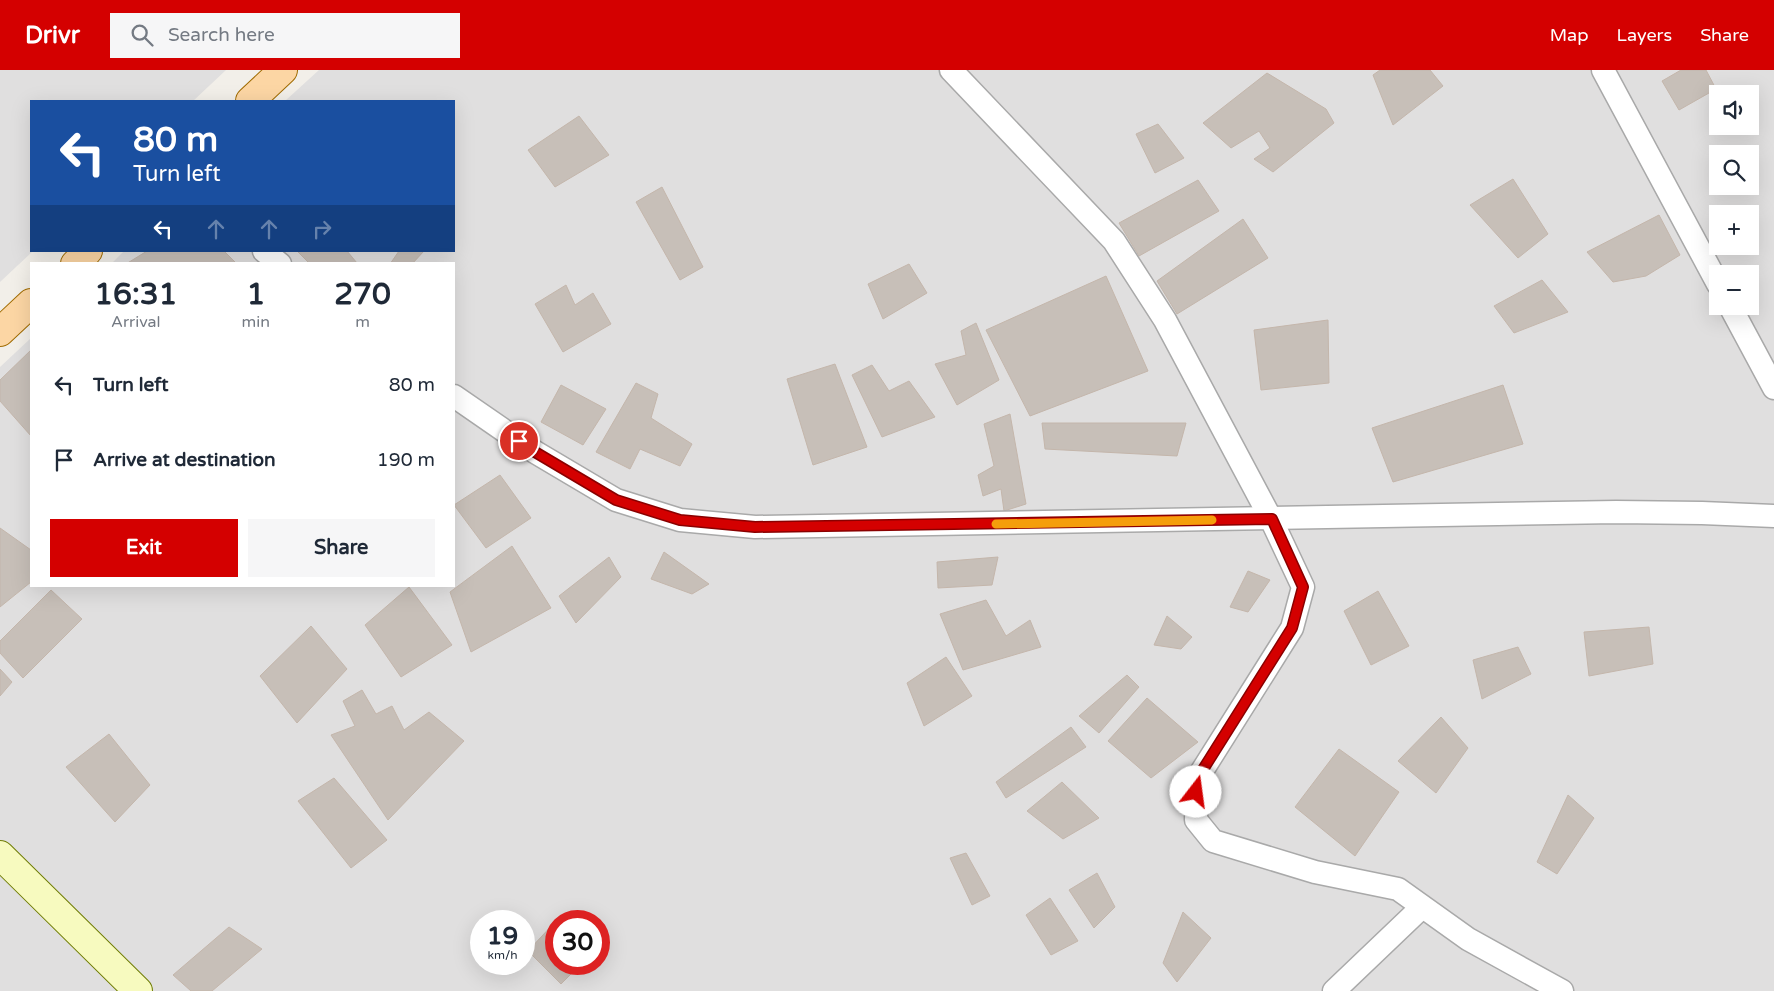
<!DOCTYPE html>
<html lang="en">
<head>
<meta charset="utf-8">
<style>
  :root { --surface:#fff; --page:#f6f6f7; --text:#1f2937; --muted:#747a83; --accent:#d40000 }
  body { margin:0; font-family:"Varela Round",sans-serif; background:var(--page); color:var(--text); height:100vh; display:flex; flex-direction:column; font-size:19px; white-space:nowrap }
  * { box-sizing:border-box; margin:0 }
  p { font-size:16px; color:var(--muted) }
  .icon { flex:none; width:28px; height:28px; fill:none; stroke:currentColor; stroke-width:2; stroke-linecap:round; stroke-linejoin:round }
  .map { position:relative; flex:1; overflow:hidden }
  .drawer { position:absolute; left:30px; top:192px; width:425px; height:325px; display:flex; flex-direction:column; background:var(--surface); border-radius:0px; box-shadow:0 5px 20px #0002 }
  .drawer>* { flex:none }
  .hud { position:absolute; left:30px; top:30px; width:425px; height:152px; border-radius:0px; box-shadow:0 5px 20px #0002; background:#1a4fa0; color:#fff; overflow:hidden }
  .buttons { position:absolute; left:1709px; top:15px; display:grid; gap:10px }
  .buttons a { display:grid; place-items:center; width:50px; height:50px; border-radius:0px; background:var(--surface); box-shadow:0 5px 20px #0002; font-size:25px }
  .speed { position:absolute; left:470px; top:840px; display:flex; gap:10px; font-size:25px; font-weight:700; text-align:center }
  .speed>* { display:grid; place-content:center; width:65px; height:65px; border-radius:50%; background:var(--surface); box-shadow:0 5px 20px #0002; line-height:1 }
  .speed small { font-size:12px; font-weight:400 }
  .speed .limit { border:8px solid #d22; background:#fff; color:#111 }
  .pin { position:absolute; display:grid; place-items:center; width:42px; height:42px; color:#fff; margin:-21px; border:2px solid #fff; border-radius:50%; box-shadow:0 1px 5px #0007 }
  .me { position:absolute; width:55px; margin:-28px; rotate:15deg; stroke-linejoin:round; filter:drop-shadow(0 0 4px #0008) }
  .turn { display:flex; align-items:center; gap:18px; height:105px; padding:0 20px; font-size:22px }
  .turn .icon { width:65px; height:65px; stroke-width:2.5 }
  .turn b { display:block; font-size:35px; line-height:42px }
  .lanes { display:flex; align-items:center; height:48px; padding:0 20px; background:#0003; justify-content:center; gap:25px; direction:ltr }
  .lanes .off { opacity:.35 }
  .eta { display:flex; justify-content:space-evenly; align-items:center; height:85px; text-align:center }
  .eta b { font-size:30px; font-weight:800; line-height:35px }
  .cta { display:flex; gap:10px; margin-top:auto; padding:10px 20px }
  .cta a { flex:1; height:58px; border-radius:0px; background:var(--accent); color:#fff; font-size:20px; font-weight:800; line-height:58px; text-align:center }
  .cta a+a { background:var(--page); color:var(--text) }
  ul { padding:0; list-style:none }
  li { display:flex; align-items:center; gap:15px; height:75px; padding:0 20px }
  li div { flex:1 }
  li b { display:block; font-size:19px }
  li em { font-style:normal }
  header { display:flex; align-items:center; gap:30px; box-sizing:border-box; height:70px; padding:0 25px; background:var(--accent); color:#fff }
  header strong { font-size:24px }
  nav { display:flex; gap:28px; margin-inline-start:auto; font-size:18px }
  .search { width:350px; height:45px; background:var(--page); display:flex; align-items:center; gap:12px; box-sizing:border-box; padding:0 18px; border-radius:0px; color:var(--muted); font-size:19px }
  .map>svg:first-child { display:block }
  .residential { fill:#e0dfdf; fill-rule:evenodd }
  .building { fill:#c7bfb8; stroke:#c4b6ab }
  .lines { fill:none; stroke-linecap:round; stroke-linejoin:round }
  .street-casing { stroke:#a9a9a9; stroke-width:25 }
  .secondary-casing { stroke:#707d05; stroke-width:30 }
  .primary-casing { stroke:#a06b00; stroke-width:30 }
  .street { stroke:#fff; stroke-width:22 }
  .secondary { stroke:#f7fabf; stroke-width:28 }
  .primary { stroke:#fcd6a4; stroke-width:28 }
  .route-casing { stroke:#8a0000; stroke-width:12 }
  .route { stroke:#d40000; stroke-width:9 }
  .slow { stroke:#f59e0b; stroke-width:9 }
</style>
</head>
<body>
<header>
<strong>Drivr</strong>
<div class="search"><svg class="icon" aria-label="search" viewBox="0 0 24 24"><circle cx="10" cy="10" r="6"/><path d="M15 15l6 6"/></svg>Search here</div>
<nav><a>Map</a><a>Layers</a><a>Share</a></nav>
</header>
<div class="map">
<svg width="1774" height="921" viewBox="0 0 1774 921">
  <rect width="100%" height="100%" fill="#f2efe9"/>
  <!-- residential -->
  <g class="residential">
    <path d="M0,0H226L193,31H31V181H33L0,212Z"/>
    <path d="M319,0H1774V921H0V297L31,268V516H454V194H111L124,181H454V31H285ZM1718,24H1750V56H1718ZM1718,84H1750V116H1718ZM1718,144H1750V176H1718ZM1718,204H1750V236H1718ZM481,851H524V894H481ZM556,851H599V894H556Z"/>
  </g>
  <!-- building -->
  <g class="building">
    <path d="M1380,0H1430L1443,16L1393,55L1373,5Z"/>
    <path d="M1681,0H1706L1716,19L1679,40L1662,11Z"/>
    <path d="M1267,3L1326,39L1334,53L1273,102L1254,89L1270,78L1259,61L1231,78L1203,53Z"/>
    <path d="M579,46L609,85L555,117L528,80Z"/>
    <path d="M1158,54L1184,88L1155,103L1136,64Z"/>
    <path d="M1513,109L1548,164L1518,188L1470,135Z"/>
    <path d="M1198,110L1219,141L1139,186L1119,153Z"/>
    <path d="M662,117L703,197L680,210L636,132Z"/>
    <path d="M1659,145L1680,185L1646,206L1613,212L1587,182Z"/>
    <path d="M1243,149L1268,188L1177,244L1157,211Z"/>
    <path d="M147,181H224L237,194H126Z"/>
    <path d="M297,181H347L357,193L310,194Z"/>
    <path d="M399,181H424L412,194H390Z"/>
    <path d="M909,194L927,223L883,249L868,214Z"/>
    <path d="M1106,206L1148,301L1030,346L986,260Z"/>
    <path d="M1542,210L1568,242L1514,263L1494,236Z"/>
    <path d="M566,215L575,235L593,223L611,254L563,282L535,234Z"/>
    <path d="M1328,250L1329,313L1261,320L1254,260Z"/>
    <path d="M976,253L999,310L957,335L935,294L966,285L961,261Z"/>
    <path d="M31,280V366L0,331V310Z"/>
    <path d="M835,294L867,377L813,395L787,309Z"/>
    <path d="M872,295L889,321L909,311L935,347L882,367L852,305Z"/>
    <path d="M636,313L658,324L651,348L692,374L680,396L640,379L630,399L596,382Z"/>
    <path d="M561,315L606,339L583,375L541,352Z"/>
    <path d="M1503,315L1523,374L1393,412L1372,358Z"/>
    <path d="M1010,344L1026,434L1004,441L1001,419L983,426L978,405L994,396L984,354Z"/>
    <path d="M1042,353H1186L1177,386L1045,379Z"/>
    <path d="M500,405L531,448L486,478L454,435Z"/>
    <path d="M0,458L31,480V512L0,537Z"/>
    <path d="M512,476L551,538L471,582L450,522Z"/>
    <path d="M664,482L709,514L692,524L651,509Z"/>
    <path d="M609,487L621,507L576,553L559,526Z"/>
    <path d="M998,487L992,515L938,518L937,492Z"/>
    <path d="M1248,501L1270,510L1248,542L1230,537Z"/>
    <path d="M409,517L452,575L401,607L365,555Z"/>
    <path d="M51,520L82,549L23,608L0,583V571Z"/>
    <path d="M1378,521L1409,576L1371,595L1344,541Z"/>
    <path d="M986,530L1006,566L1030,550L1041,577L963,600L940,544Z"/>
    <path d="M1167,546L1192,567L1181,579L1154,575Z"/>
    <path d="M311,556L347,599L297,653L260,606Z"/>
    <path d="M1649,557L1653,594L1589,606L1584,562Z"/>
    <path d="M1518,577L1531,604L1482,629L1473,590Z"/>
    <path d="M946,587L972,626L924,656L907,613Z"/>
    <path d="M0,599L12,612L0,626Z"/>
    <path d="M1127,605L1139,617L1099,663L1079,646Z"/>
    <path d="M362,620L376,644L392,636L404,660L429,642L464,671L388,750L331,665L355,656L343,631Z"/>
    <path d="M1147,628L1198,672L1151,708L1108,671Z"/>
    <path d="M1441,647L1468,678L1436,723L1398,691Z"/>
    <path d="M1071,657L1086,677L1006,728L996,712Z"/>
    <path d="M109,664L150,715L115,752L66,697Z"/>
    <path d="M1339,679L1399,722L1355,786L1295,737Z"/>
    <path d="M334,708L387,770L351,798L298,731Z"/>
    <path d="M1062,712L1099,748L1063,769L1027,741Z"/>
    <path d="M1568,725L1594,748L1557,804L1537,792Z"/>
    <path d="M966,783L990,826L972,835L950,788Z"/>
    <path d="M1097,803L1115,837L1094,858L1069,820Z"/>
    <path d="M1050,828L1078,871L1051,885L1026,845Z"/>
    <path d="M1183,842L1211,868L1177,912L1163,893Z"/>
    <path d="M556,851V894H581L561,914L528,881Z"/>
    <path d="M229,857L262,879L212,921H191L173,905Z"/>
  </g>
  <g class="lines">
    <defs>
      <g id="street">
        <path d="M951,0L1114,171L1165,250L1271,449L1303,517L1292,558L1197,709L1196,750L1213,771L1315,802L1398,819L1468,869L1562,921"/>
        <path d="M1603,0L1718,214"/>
        <path d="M264,181L280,194"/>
        <path d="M1730,236L1774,318"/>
        <path d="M454,326L535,382L616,430L680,450L755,457L1616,442L1702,443L1774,446"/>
        <path d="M1334,921L1422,837"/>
      </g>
      <path id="secondary" d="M0,785L138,921"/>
      <g id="primary">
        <path d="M250,31L283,0"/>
        <path d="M75,194L88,181"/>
        <path d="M0,262L31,233"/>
      </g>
    </defs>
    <!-- street casing -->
    <use href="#street" class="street-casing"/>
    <!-- secondary casing -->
    <use href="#secondary" class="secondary-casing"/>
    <!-- primary casing -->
    <use href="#primary" class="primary-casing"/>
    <!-- street -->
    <use href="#street" class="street"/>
    <!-- secondary -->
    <use href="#secondary" class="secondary"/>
    <!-- primary -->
    <use href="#primary" class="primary"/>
  </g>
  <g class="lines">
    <defs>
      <path id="route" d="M519,371L535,382L616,430L680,450L755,457L1272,449L1303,517L1292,558L1197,709L1196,722"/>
    </defs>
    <!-- route casing -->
    <use href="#route" class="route-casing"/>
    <!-- route -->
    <use href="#route" class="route"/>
    <!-- slow -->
    <path class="slow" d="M996,454L1212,450"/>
  </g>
</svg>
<div class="buttons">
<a><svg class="icon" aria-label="sound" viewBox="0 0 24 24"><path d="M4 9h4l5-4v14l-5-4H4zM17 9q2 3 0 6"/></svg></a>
<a><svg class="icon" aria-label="search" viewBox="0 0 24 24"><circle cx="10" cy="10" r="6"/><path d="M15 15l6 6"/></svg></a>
<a>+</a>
<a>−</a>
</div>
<div class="speed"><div>19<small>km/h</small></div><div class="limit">30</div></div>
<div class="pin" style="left:519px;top:371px;background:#d93025"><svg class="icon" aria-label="arrive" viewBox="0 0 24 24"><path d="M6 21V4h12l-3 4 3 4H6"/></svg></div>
<svg class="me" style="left:1196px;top:722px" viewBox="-20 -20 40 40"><circle r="19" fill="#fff"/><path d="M0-13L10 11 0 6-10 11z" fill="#d40000"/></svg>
<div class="hud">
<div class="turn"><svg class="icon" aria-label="left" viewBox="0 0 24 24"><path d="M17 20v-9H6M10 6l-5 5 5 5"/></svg><div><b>80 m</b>Turn left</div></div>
<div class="lanes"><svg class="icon" aria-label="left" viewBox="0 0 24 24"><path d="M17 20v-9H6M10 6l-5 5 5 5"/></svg><svg class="icon off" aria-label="ahead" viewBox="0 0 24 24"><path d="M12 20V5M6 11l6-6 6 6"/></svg><svg class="icon off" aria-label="ahead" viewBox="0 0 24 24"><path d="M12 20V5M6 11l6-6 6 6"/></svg><svg class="icon off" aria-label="right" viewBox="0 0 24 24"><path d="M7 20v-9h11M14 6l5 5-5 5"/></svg></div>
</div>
<section class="drawer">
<div class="eta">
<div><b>16:31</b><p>Arrival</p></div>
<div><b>1</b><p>min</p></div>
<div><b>270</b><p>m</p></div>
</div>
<ul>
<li><svg class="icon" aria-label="left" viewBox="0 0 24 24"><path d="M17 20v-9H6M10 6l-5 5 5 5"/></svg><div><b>Turn left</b></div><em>80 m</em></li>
<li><svg class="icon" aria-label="arrive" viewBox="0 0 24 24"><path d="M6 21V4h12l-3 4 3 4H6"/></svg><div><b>Arrive at destination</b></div><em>190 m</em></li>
</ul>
<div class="cta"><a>Exit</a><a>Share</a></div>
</section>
</div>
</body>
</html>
